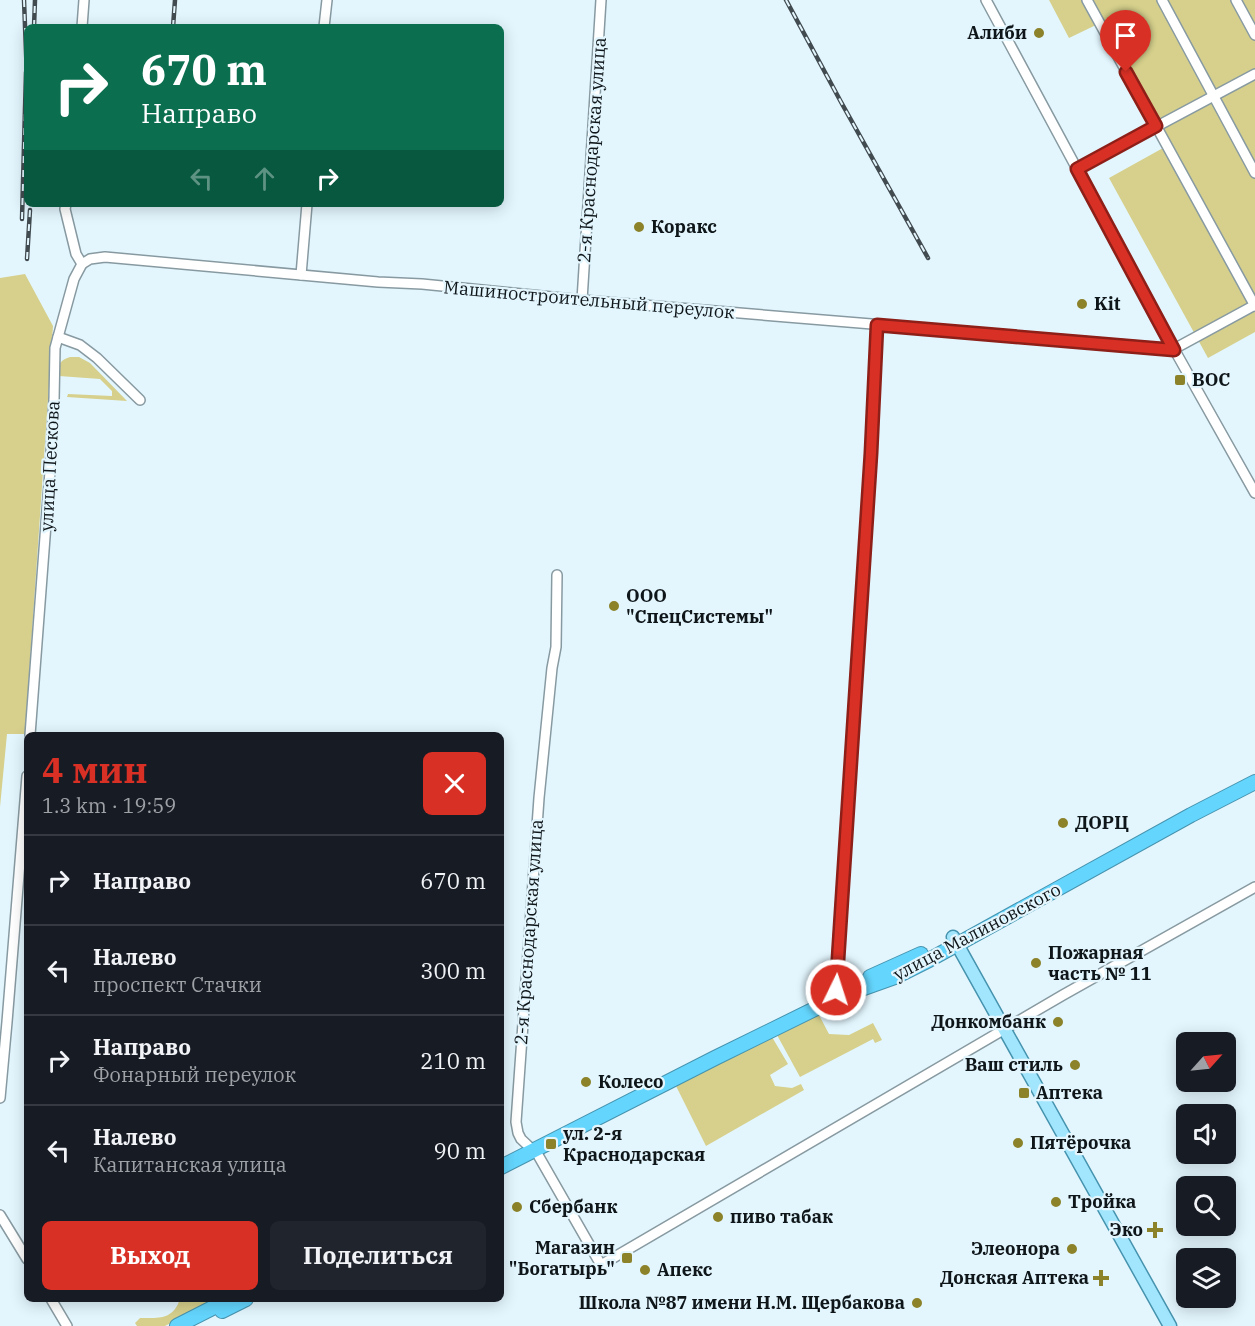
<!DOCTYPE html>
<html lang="ru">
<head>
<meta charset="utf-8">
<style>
  :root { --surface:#171b24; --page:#20242c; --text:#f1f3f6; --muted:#9ea1a6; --line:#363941; --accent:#d93025 }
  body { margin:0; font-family:"IBM Plex Serif",serif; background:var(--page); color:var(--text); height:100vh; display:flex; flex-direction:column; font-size:22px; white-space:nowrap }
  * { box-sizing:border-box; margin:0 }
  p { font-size:20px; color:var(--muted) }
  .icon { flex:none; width:33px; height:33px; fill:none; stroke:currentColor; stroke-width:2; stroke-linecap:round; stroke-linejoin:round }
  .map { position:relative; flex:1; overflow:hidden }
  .side { position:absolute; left:24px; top:732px; width:480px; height:570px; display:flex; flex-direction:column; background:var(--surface); border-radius:9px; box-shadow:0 3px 15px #0003 }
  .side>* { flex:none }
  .top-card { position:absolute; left:24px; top:24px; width:480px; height:183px; border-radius:9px; box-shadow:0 3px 15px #0003; background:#0b6e4f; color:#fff; overflow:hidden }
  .needle { width:39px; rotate:63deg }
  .fabs { position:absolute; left:1176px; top:1032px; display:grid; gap:12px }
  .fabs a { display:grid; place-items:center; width:60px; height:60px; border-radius:9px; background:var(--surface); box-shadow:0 3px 15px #0003; font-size:30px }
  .pin { position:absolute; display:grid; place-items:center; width:51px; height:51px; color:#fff; margin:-62px -26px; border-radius:50% 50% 50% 0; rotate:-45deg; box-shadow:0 0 6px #0007 }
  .pin .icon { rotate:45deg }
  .me { position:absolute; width:66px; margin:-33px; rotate:4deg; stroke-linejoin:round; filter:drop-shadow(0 0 4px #0008) }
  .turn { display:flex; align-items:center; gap:21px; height:126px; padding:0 18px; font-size:27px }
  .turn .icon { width:78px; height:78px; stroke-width:2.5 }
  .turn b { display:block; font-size:42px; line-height:51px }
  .lanes { display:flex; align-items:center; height:57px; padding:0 18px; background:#0003; justify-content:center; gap:30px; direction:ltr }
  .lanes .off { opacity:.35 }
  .round { display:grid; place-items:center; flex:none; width:63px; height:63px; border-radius:9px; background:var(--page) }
  .summary { display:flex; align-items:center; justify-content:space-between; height:102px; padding:0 18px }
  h1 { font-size:36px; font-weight:700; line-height:45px; color:var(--accent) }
  .action { display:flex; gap:12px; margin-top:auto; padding:12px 18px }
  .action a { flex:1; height:69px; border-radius:9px; background:var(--accent); color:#fff; font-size:24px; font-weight:700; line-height:69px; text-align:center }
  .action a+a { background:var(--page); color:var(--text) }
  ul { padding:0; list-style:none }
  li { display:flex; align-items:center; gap:18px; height:90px; padding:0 18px; border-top:2px solid var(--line) }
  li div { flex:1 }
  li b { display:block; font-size:22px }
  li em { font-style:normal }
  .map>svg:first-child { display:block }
  .green { fill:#d6d08c }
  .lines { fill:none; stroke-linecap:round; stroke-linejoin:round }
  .minor-casing { stroke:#889aa1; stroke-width:12 }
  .major-casing { stroke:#4693ae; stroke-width:15 }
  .highway-casing { stroke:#4693ae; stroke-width:16 }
  .minor { stroke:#fff; stroke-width:9 }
  .major { stroke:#a2e6fe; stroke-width:12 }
  .highway { stroke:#64d6fe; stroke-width:14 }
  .rail-casing { stroke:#424c50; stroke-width:4.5 }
  .rail { stroke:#e3f6fe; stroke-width:2; stroke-dasharray:7; stroke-linecap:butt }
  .route-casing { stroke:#8d1f18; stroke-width:15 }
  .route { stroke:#d93025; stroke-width:10 }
  .poi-dot { fill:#8b8229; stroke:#e3f6fe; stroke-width:2 }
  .labels { text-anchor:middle; stroke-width:4.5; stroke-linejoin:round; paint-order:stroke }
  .poi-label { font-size:18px; font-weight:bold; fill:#0f1619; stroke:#e3f6fe; text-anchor:start }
  .street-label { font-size:18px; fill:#0f1619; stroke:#e3f6fe }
</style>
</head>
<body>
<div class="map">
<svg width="1255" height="1326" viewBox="0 0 1255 1326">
  <rect width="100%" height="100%" fill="#e3f6fe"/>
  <!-- green -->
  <g class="green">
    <path d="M1049,0H1255V332L1208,358L1109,178L1163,148L1096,25L1069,38Z"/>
    <path d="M25,274L53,326L25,734H7L0,807V278Z"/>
    <path d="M70,357H79L90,363L127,401L67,397L68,394L112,396V391L100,379L59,376L56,374C59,364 60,360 70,357Z"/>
    <path d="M819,1015L829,1034L849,1035L873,1023L882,1040L875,1043L873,1039L800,1077L777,1035Z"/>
    <path d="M772,1037L788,1064L770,1075L775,1086L792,1088L801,1084L804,1090L706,1146L675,1084Z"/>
    <path d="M180,1299H218L165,1326H137L135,1323L140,1318C159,1318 173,1320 180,1299Z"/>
  </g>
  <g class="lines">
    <defs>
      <g id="minor">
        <path d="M986,0L1174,349L1255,493"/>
        <path d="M1087,0L1255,306"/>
        <path d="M1162,0L1255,173"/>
        <path d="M1236,0L1255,35"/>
        <path d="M82,27L84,0"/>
        <path d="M324,27L327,0"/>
        <path d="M1077,169L1255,74"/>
        <path d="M82,264L90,259L105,257L378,282L422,284L582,300L1174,349"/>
        <path d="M301,275L307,204"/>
        <path d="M582,300L601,0"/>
        <path d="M58,337L80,345L97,358L140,400"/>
        <path d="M1174,349L1255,305"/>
        <path d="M557,575L556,647L552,668L539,798L516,1122L518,1133L521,1139L538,1155L601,1265L1063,995L1255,887"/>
        <path d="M30,735L50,471L54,400L55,348L74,279L82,264L76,254L65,209L66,204"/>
        <path d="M839,997L835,990L871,453L877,325"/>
        <path d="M0,1098L7,1022L27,776"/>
        <path d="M0,1215L27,1259"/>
        <path d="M51,1299L67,1326"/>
      </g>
      <path id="major" d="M953,937L1170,1326"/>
      <g id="highway">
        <path d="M870,977L921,954"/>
        <path d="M501,1167L715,1058L839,997L895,977L929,960L1191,815L1255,782"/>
        <path d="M222,1311L246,1299"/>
        <path d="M177,1326L230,1299"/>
      </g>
    </defs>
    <!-- minor casing -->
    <use href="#minor" class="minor-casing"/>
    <!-- major casing -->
    <use href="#major" class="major-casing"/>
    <!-- highway casing -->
    <use href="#highway" class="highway-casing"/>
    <!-- minor -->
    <use href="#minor" class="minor"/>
    <!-- major -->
    <use href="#major" class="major"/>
    <!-- highway -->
    <use href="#highway" class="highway"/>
    <defs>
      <g id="rail">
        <path d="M24,0L27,78"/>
        <path d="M786,0L841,102L928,258"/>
        <path d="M34,27L35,0"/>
        <path d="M173,27L175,0"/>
        <path d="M22,219L26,72"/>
        <path d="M27,259L30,210"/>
      </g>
    </defs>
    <!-- rail casing -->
    <use href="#rail" class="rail-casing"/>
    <!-- rail -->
    <use href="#rail" class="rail"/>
  </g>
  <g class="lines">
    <defs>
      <path id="route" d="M836,990L871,453L877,325L1174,350L1077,169L1156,126L1126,72"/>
    </defs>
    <!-- route casing -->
    <use href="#route" class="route-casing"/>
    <!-- route -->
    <use href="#route" class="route"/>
  </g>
  <!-- markers -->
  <g class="poi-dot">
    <circle cx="1039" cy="33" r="6"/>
    <circle cx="639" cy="227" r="6"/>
    <circle cx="1082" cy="304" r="6"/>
    <rect x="1174" y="374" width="12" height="12" rx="3"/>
    <circle cx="614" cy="606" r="6"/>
    <circle cx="1063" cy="823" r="6"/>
    <circle cx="1036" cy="963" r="6"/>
    <circle cx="1058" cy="1022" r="6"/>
    <circle cx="1075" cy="1065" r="6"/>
    <circle cx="586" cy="1082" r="6"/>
    <rect x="1018" y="1087" width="12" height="12" rx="3"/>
    <circle cx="1018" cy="1143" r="6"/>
    <rect x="545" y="1138" width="12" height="12" rx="3"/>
    <circle cx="1056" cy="1202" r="6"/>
    <circle cx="517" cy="1207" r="6"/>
    <circle cx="718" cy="1217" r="6"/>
    <path d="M1152 1221h6v6h6v6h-6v6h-6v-6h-6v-6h6z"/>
    <circle cx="1072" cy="1249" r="6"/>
    <rect x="621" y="1252" width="12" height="12" rx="3"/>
    <circle cx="645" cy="1270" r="6"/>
    <path d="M1098 1269h6v6h6v6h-6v6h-6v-6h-6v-6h6z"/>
    <circle cx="917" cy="1303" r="6"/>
  </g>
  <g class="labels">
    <!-- poi labels -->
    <g class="poi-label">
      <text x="1027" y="39" text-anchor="end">Алиби</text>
      <text x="651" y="233">Коракс</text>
      <text x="1094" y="310">Kit</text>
      <text x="1192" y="386">ВОС</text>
      <text x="626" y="602">ООО<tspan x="626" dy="21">"СпецСистемы"</tspan></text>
      <text x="1075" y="829">ДОРЦ</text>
      <text x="1048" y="959">Пожарная<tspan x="1048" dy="21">часть № 11</tspan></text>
      <text x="1046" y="1028" text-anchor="end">Донкомбанк</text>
      <text x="1063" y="1071" text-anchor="end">Ваш стиль</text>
      <text x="598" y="1088">Колесо</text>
      <text x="1036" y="1099">Аптека</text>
      <text x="563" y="1140">ул. 2-я<tspan x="563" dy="21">Краснодарская</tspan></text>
      <text x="1030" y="1149">Пятёрочка</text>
      <text x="1068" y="1208">Тройка</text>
      <text x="529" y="1213">Сбербанк</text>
      <text x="730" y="1223">пиво табак</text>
      <text x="1143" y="1236" text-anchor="end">Эко</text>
      <text x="615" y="1254" text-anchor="end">Магазин<tspan x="615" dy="21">"Богатырь"</tspan></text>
      <text x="1060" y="1255" text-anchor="end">Элеонора</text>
      <text x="657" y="1276">Апекс</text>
      <text x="1089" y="1284" text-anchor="end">Донская Аптека</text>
      <text x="905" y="1309" text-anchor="end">Школа №87 имени Н.М. Щербакова</text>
    </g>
    <!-- street labels -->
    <g class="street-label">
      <text transform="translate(592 150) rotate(-86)" y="6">2-я Краснодарская улица</text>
      <text transform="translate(589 300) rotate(5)" y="6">Машиностроительный переулок</text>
      <text transform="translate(50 466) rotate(-87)" y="6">улица Пескова</text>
      <text transform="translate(529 932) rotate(-86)" y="6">2-я Краснодарская улица</text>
      <text transform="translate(977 932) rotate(-28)" y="6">улица Малиновского</text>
    </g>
  </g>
</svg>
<div class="fabs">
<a><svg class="needle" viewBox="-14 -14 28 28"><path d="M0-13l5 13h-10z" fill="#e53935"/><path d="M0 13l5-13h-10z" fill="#9ea1a6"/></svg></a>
<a><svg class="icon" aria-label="sound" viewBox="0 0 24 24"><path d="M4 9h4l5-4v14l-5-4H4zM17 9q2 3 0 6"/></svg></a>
<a><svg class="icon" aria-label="search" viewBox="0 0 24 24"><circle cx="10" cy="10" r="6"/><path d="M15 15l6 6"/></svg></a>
<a><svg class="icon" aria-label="layers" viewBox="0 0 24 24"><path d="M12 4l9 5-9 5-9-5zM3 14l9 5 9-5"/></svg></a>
</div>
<div class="pin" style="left:1126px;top:72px;background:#d93025"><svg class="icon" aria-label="arrive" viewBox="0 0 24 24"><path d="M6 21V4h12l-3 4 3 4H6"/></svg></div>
<svg class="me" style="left:836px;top:990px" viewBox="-20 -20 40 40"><circle r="17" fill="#d93025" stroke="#fff" stroke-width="3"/><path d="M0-11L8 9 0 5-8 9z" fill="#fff"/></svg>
<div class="top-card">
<div class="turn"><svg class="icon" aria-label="right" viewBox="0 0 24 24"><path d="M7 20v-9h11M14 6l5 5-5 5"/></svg><div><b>670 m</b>Направо</div></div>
<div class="lanes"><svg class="icon off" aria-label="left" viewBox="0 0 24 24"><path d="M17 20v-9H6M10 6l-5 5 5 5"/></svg><svg class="icon off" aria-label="ahead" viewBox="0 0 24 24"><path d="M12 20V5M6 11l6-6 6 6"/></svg><svg class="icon" aria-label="right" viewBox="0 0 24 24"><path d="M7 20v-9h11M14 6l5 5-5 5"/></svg></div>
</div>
<section class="side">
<div class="summary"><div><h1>4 мин</h1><p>1.3 km · 19:59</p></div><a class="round" style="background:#d93025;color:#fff"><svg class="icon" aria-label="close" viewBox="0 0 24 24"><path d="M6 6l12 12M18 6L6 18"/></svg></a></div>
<ul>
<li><svg class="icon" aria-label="right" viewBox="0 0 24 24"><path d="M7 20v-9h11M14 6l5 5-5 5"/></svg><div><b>Направо</b></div><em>670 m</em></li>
<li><svg class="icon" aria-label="left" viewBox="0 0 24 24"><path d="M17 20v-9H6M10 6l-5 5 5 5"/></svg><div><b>Налево</b><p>проспект Стачки</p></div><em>300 m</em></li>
<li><svg class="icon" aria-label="right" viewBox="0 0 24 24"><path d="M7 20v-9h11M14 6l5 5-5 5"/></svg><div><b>Направо</b><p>Фонарный переулок</p></div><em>210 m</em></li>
<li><svg class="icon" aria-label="left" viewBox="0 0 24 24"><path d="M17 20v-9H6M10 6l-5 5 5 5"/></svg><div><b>Налево</b><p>Капитанская улица</p></div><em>90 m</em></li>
</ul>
<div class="action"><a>Выход</a><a>Поделиться</a></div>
</section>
</div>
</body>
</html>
